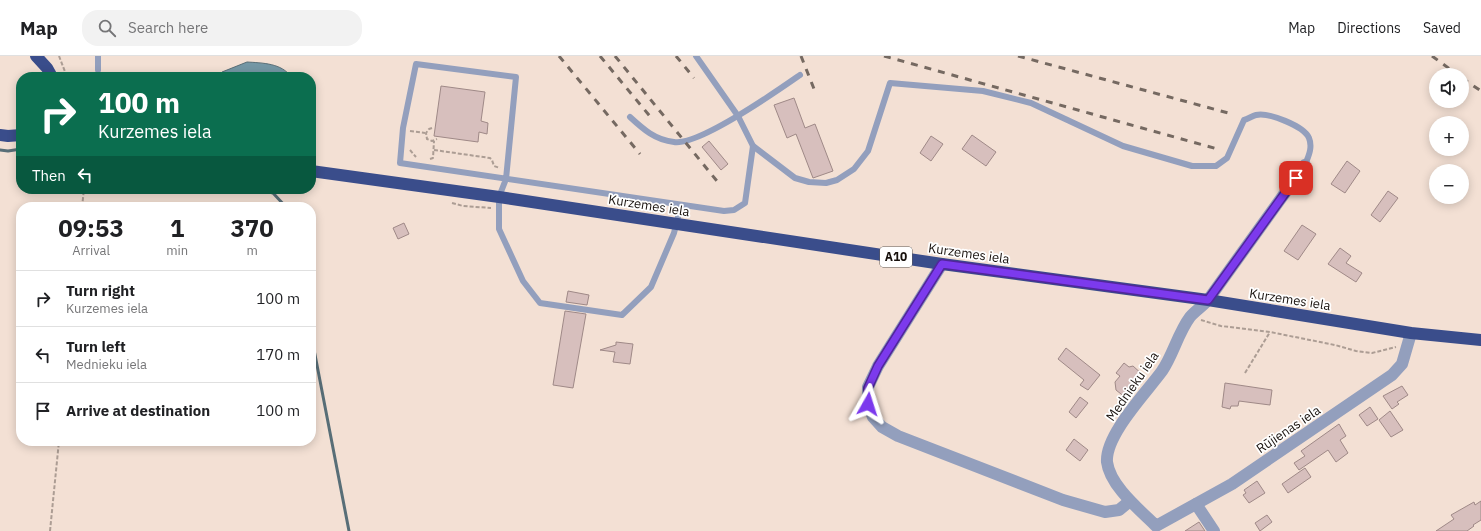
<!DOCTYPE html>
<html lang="en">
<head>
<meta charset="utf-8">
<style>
  :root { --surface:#fff; --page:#f2f2f2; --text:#202124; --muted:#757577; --line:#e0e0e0 }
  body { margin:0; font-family:"IBM Plex Sans",sans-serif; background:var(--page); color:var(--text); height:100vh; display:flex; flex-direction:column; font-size:15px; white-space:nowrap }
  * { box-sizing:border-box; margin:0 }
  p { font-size:13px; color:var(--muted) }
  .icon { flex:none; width:22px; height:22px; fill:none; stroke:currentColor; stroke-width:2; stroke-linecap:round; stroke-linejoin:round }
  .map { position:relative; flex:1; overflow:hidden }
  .drawer { position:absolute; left:16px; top:146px; width:300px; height:244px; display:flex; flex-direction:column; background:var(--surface); border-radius:16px; box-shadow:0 2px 10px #0003 }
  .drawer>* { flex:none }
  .hud { position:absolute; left:16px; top:16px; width:300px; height:122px; border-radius:16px; box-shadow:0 2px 10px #0003; background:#0b6e4f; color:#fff; overflow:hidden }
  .tools { position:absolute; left:1429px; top:12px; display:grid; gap:8px }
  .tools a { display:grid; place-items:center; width:40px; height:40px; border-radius:50%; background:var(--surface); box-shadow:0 2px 10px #0003; font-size:20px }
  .pin { position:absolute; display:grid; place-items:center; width:34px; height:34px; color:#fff; margin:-17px; border-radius:8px; box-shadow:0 2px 6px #0006 }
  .me { position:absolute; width:44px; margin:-22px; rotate:6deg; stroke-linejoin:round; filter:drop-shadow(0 0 3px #0008) }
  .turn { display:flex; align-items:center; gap:14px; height:84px; padding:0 16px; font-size:18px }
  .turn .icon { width:52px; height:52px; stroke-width:2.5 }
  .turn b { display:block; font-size:28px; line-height:34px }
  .then { display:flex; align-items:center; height:38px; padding:0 16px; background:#0003; gap:8px; font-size:15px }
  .eta { display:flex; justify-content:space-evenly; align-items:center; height:68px; text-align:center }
  .eta b { font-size:24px; font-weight:800; line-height:28px }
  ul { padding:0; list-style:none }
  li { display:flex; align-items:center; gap:12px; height:56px; padding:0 16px; border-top:1px solid var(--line) }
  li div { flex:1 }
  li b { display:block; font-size:15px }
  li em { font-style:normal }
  header { display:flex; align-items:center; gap:24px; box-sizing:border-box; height:56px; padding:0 20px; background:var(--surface); border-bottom:1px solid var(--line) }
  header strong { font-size:19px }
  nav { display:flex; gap:22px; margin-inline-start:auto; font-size:14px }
  .search { width:280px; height:36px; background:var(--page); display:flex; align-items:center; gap:10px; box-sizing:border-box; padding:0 14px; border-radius:16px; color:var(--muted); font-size:15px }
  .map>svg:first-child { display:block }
  .water { fill:#7497a5; stroke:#586e77 }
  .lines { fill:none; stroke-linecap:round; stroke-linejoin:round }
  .stream { stroke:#586e77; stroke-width:3 }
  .building { fill:#d7bfbd; stroke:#9f8987 }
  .path { stroke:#ac9d94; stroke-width:2; stroke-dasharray:4 2; stroke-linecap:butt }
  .lane { stroke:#939fbd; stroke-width:6 }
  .street { stroke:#939fbd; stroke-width:12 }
  .highway { stroke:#3a4d8b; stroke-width:12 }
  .rail { stroke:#756961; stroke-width:3; stroke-dasharray:7 7; stroke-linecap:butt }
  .route-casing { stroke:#51269a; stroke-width:10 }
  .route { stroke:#7c3aed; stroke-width:7 }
  .labels { text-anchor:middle; stroke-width:3.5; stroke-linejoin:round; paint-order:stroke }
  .shield { fill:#fff; stroke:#5d5855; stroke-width:1 }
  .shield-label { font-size:12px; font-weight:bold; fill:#17100c }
  .street-label { font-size:13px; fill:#17100c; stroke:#fff }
</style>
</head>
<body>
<header>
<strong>Map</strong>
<div class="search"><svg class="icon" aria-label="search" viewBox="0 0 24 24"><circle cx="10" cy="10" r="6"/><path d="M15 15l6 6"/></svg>Search here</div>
<nav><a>Map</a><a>Directions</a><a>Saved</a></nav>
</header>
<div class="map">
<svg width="1481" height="475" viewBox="0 0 1481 475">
  <rect width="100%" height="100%" fill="#f3e0d4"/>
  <!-- water -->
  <path class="water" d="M247,6C262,7 282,7 291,21H218L222,16Z"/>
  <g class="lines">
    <!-- stream -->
    <g class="stream">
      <path d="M0,94L8,95L21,93"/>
      <path d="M258,133L273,137L286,151"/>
      <path d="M311,278L349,475"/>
    </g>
  </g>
  <!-- building -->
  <g class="building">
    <path d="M441,30L485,36L481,65L488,67L487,78L479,76L478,86L434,80Z"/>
    <path d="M794,42L805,72L815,68L833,115L813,122L796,78L787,82L774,49Z"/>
    <path d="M972,79L996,96L986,110L962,93Z"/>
    <path d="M931,80L943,88L931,105L920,97Z"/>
    <path d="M709,85L728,108L721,114L702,91Z"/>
    <path d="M1347,105L1360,115L1345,137L1331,128Z"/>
    <path d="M1388,135L1398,142L1380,166L1371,159Z"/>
    <path d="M404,167L409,178L398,183L393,172Z"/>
    <path d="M1302,169L1316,178L1298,204L1284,195Z"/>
    <path d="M1340,192L1351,200L1346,207L1362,217L1356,226L1328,208Z"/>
    <path d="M568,235L589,239L587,249L566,246Z"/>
    <path d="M565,255L586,258L573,332L553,329Z"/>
    <path d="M616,286L633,288L630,308L613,306L615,296L600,294L616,289Z"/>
    <path d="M1066,292L1100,319L1088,334L1080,329L1084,324L1058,303Z"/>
    <path d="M1124,307L1129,311L1133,310L1143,319L1126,342L1116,334L1115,326L1120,320L1116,317Z"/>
    <path d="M1225,327L1272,334L1270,349L1239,345L1238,350H1231L1230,353L1222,351Z"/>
    <path d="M1402,330L1408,339L1397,346L1399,348L1392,353L1383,340Z"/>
    <path d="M1080,341L1088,347L1076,362L1069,356Z"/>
    <path d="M1370,351L1378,363L1367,370L1359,359Z"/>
    <path d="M1390,355L1403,374L1391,381L1379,364Z"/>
    <path d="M1339,368L1346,380L1340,384L1348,397L1336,406L1328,394L1299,414L1294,407L1305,400L1301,395Z"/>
    <path d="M1074,383L1088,394L1080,405L1066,394Z"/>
    <path d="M1305,412L1311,421L1288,437L1282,428Z"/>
    <path d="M1257,425L1265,437L1249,447L1243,439L1246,437L1244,434Z"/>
    <path d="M1481,445V464L1473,469L1474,470L1467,475H1436L1454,463L1451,459L1474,446L1475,449Z"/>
    <path d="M1267,459L1272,466L1260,475L1255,467Z"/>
    <path d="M1199,466L1205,475H1185Z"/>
  </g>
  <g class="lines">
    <!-- path -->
    <g class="path">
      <path d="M59,0L67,21"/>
      <path d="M432,72L429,73L426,77L427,83L432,85L437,83"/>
      <path d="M410,75L425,77"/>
      <path d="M410,94L416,101"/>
      <path d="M434,94L490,102L492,104L494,110L500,112"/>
      <path d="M430,103L433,102L434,85"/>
      <path d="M452,147L463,150L491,152"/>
      <path d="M82,151L84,133"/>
      <path d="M1201,264L1221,270L1270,276L1335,289L1356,295L1372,297L1396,291"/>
      <path d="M1245,317L1270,276"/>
      <path d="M50,475L59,385"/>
    </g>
    <!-- lane -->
    <g class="lane">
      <path d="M98,14V0"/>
      <path d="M630,61C643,73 655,84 674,86C699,90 777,35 800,19"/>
      <path d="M753,90L795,122L809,126L826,127L837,124L854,113L868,95L890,27L983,35L1031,47L1123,90L1192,110H1216L1227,102L1244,64C1248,63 1252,60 1256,59C1268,56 1304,70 1309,82C1313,92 1308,101 1305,109"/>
      <path d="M681,149L674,177L651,231L622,259L540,247L523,225L499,173V141L506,123L516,21L416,8L403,72L400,107L724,155L734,154L745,147L753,90L738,60L696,0"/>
    </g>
    <!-- street -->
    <g class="street">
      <path d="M1305,109L1208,244C1203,250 1195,255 1190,261C1178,277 1173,299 1162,315C1146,337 1105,379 1107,406C1110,430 1140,454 1156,470L1232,428L1392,319L1402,308L1411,277"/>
      <path d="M942,208L878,310L868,331V348L873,361L882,371L898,380L1063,444L1105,456L1119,454L1130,445"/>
      <path d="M1196,448L1214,475"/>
    </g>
    <!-- highway -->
    <g class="highway">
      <path d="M36,0L47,12L52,21"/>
      <path d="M0,79L8,80L21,79"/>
      <path d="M311,115L499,141L942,208L1208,244L1411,277L1481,284"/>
    </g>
    <!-- rail -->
    <g class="rail">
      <path d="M559,0L640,98"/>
      <path d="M600,0L653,64"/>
      <path d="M615,0L721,130"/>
      <path d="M676,0L694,22"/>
      <path d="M801,0L816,38"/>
      <path d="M884,0L1221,94"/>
      <path d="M1018,0L1232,58"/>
      <path d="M1432,0L1458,19"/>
      <path d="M1462,22L1481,35"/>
    </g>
  </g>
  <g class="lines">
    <defs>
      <path id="route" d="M868,348V332L878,310L942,208L1208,244L1296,122"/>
    </defs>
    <!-- route casing -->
    <use href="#route" class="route-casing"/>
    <!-- route -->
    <use href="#route" class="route"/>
  </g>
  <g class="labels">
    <!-- shield labels -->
    <rect class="shield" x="880" y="191" width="32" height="20" rx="3"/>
    <g class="shield-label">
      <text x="896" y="205">A10</text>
    </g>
    <!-- street labels -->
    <g class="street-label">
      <text transform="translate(649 149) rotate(9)" y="5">Kurzemes iela</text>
      <text transform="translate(969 197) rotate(8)" y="5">Kurzemes iela</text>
      <text transform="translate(1290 243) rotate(9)" y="5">Kurzemes iela</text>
      <text transform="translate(1132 330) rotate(-55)" y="5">Mednieku iela</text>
      <text transform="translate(1288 373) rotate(-34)" y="5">Rūjienas iela</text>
    </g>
  </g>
</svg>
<div class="tools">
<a><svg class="icon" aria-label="sound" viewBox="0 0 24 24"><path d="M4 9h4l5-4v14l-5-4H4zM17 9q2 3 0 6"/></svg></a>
<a>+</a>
<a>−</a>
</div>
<div class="pin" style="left:1296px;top:122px;background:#d93025"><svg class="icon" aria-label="arrive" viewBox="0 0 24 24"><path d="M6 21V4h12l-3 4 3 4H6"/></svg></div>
<svg class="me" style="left:868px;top:348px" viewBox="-20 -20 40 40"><path d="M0-17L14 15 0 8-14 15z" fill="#7c3aed" stroke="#fff" stroke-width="4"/></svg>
<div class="hud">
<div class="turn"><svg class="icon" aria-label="right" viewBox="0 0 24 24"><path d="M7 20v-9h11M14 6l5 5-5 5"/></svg><div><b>100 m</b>Kurzemes iela</div></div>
<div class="then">Then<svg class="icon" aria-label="left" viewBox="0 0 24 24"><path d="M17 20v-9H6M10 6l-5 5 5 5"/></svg></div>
</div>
<section class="drawer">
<div class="eta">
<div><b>09:53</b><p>Arrival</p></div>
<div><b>1</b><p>min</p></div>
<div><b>370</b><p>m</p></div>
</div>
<ul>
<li><svg class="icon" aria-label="right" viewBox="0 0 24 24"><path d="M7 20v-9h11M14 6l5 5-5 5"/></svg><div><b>Turn right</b><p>Kurzemes iela</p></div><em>100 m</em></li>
<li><svg class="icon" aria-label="left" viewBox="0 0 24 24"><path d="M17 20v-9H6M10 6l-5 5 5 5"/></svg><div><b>Turn left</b><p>Mednieku iela</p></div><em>170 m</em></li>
<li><svg class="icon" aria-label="arrive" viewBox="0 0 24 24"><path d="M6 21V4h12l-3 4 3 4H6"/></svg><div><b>Arrive at destination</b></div><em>100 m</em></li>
</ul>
</section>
</div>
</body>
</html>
